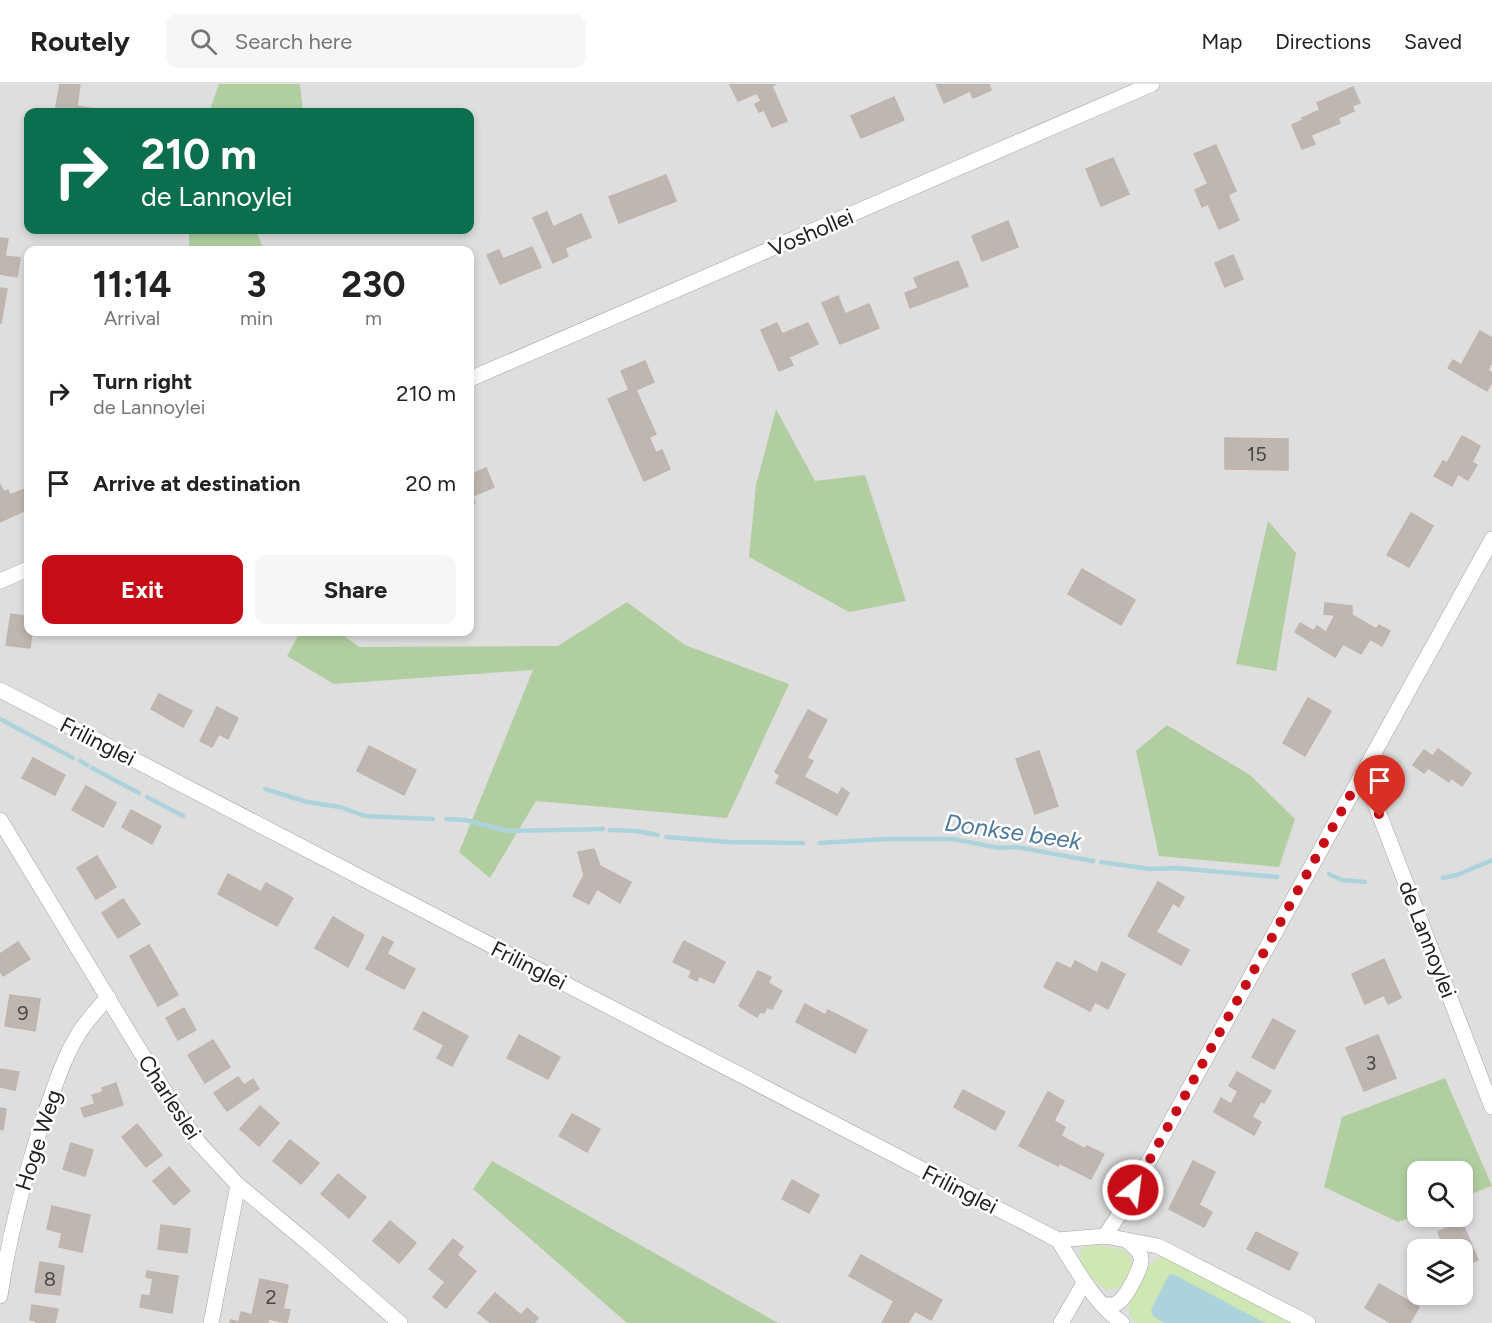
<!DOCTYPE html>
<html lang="en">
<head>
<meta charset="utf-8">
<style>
  :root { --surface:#fff; --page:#f6f6f6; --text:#222; --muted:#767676; --line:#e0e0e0; --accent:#c60d17 }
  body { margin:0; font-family:Figtree,sans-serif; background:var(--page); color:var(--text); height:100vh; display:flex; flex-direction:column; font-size:22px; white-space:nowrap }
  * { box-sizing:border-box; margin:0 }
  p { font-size:20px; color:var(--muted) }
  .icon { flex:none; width:33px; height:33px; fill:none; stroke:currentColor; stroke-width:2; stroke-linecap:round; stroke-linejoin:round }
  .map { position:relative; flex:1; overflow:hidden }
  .sheet { position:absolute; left:24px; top:162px; width:450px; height:390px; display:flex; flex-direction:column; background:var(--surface); border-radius:12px; box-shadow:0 3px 9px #0003 }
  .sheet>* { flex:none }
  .banner { position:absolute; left:24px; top:24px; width:450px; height:126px; border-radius:12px; box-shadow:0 3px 9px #0003; background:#0b6e4f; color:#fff; overflow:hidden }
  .controls { position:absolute; left:1407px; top:1077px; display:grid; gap:12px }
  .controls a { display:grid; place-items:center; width:66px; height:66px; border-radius:12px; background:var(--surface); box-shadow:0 3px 9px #0003; font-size:30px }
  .pin { position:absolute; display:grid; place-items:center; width:51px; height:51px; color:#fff; margin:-62px -26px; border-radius:50% 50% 50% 0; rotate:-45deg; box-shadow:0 0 6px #0007 }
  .pin .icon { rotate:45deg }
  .me { position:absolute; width:66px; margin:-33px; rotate:29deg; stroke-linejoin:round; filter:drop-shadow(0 0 4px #0008) }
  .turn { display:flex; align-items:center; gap:21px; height:126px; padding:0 18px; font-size:27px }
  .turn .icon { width:78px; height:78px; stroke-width:2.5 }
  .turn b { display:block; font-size:42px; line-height:51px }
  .eta { display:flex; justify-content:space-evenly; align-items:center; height:102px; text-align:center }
  .eta b { font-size:36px; font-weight:700; line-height:42px }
  .cta { display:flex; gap:12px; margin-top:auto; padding:12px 18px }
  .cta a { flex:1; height:69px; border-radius:12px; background:var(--accent); color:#fff; font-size:24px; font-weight:700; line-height:69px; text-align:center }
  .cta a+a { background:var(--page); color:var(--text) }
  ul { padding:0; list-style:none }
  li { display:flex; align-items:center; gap:18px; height:90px; padding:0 18px }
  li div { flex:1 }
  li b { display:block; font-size:22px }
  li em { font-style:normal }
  header { display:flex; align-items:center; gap:36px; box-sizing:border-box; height:84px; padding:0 30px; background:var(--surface); border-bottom:2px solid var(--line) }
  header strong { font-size:28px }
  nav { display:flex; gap:33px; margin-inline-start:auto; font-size:21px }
  .search { width:420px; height:54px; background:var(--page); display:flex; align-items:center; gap:15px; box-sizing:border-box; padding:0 21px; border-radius:12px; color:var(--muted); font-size:22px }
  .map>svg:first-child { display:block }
  .residential { fill:#dfdede; fill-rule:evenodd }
  .grass { fill:#cfe7b3 }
  .forest { fill:#b0cea0 }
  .water { fill:#acd3db }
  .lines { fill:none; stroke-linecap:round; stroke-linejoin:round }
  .stream { stroke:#acd3db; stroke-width:4.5 }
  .building { fill:#beb7b1; stroke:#c2b4ac; stroke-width:1.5 }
  .street-casing { stroke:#a2a2a2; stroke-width:16 }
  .street { stroke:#fff; stroke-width:15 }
  .route { stroke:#c60d17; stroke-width:10; stroke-dasharray:0 18 }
  .labels { text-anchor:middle; stroke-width:5; stroke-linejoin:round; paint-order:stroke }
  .number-label { font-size:20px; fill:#484645 }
  .street-label { font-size:22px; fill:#212121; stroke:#fff }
  .water-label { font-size:24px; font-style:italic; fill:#4c789c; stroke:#fff }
</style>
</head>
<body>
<header>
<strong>Routely</strong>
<div class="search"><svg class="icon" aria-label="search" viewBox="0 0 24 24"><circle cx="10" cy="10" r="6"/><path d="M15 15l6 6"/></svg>Search here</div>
<nav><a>Map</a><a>Directions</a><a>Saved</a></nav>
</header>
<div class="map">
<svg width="1492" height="1239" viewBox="0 0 1492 1239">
  <rect width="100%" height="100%" fill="#f1eee9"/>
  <!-- residential -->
  <path class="residential" d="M0,0H1492V1239H0ZM28,28H470V146H28ZM28,166H470V548H28ZM1418,1088H1462V1132H1418ZM1418,1166H1462V1210H1418Z"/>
  <!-- grass -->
  <g class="grass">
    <path d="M1090,1161C1100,1162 1113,1163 1122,1166C1143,1174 1127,1212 1105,1205C1093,1197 1075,1181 1081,1166Z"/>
    <path d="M1165,1172L1297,1239H1135L1129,1229V1220L1149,1182L1158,1174Z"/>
  </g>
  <!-- forest -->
  <g class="forest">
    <path d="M219,0H300L303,28H209Z"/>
    <path d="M189,146H256L264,166H191L189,162Z"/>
    <path d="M776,325L815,397L865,391L906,517L849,528L749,473L756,401Z"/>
    <path d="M1268,437L1296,469L1276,587L1236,580Z"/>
    <path d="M627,518L685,561L789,600L727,734L536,717L490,794L459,768L533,586L334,600L287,572L300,548H339L359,563L558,562Z"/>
    <path d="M1167,641L1250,691L1295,735L1279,783L1159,772L1136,667Z"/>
    <path d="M1445,994L1492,1102L1463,1113L1462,1088H1418L1417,1131L1398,1138L1324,1103L1342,1033Z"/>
    <path d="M492,1077L778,1239H627L473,1105Z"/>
  </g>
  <!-- water -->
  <path class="water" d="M1173,1190L1265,1239H1164L1153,1232L1151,1225L1169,1191Z"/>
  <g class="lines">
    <!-- stream -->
    <g class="stream">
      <path d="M0,635L73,674"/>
      <path d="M80,677L87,681"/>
      <path d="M92,684L139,709"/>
      <path d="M265,705L307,718L340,723L365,732L433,735"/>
      <path d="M147,713L183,732"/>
      <path d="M446,735L466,736L507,747L603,745"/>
      <path d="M610,746L636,747L658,751"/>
      <path d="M666,753L729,758L803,759"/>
      <path d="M820,759L885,755H953L999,764L1016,763L1093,777"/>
      <path d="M1101,778L1150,785L1176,784L1277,793"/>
      <path d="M1329,790L1342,796L1365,798"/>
      <path d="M1443,794L1457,791L1492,776"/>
    </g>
  </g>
  <!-- building -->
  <g class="building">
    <path d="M60,0H80L77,22L95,25L94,28H55Z"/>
    <path d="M776,0L772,2L787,37L772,43L764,26L759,28L755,20L761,17L757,9L738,17L730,1Z"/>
    <path d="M936,0H989L991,6L973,14L970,7L944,19Z"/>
    <path d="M1353,3L1360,19L1352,22L1354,27L1338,34L1340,39L1311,51L1315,60L1302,65L1292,41L1303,36L1302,34L1320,26L1317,19Z"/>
    <path d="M894,13L904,36L861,54L851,32Z"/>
    <path d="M1216,61L1236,107L1228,111L1239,136L1219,145L1208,120L1202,123L1195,106L1208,100L1194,70Z"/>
    <path d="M1113,74L1129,110L1101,122L1086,85Z"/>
    <path d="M666,91L676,117L619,139L609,113Z"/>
    <path d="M547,128L553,143L581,130L591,153L565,164L568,172L553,179L533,134Z"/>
    <path d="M1008,137L1018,163L982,177L972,152Z"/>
    <path d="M0,154L8,155L5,172L20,174L17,193L0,190Z"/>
    <path d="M532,163L541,183L500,200L487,171L499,166L503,175Z"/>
    <path d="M1233,171L1243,195L1225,203L1215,179Z"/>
    <path d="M958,177L968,202L910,224L905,209L918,204L914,194Z"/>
    <path d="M0,204L7,205L1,239L0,238Z"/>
    <path d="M838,212L845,230L869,220L879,244L840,260L822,219Z"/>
    <path d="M777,239L782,250L808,239L818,260L789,273L793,281L779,287L761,246Z"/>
    <path d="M1480,247L1492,254V278L1488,286L1492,289V298L1487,307L1448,284L1453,276L1461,281Z"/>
    <path d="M645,277L654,298L636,306L656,350L649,353L656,369L662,366L670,385L644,397L608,315L629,306L621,287Z"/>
    <path d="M1462,352L1480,362L1472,378L1477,381L1468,396L1458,390L1452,402L1434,392L1443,377L1447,379Z"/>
    <path d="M1225,354L1288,355V386L1225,385Z"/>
    <path d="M486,384L494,403L473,412L475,419L470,421V391Z"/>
    <path d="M0,401L4,408L8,406L10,411L25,405L28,413V425L0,438Z"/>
    <path d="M1411,429L1433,442L1409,483L1387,471Z"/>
    <path d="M1082,485L1135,516L1121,541L1068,510Z"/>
    <path d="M1325,519L1352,522V531L1376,545L1379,541L1390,547L1382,562L1370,555L1361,570L1343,560L1335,573L1295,548L1300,539L1314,547L1317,542L1326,548L1335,531L1324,530Z"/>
    <path d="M11,530L28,533V548H32L30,564L6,561Z"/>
    <path d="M159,610L192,627L183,643L151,625Z"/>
    <path d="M1308,614L1331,627L1305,672L1283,659Z"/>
    <path d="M217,623L238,634L228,655L219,650L212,663L200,657Z"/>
    <path d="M808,626L827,636L807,674L813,677L804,693L838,711L842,704L849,709L837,731L776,699L780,691L775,688Z"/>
    <path d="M369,662L416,686L404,711L357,687Z"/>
    <path d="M1438,665L1471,689L1462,702L1451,694L1449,698L1428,684L1424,689L1413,681L1424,666L1433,672Z"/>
    <path d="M1039,667L1058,722L1035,730L1016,675Z"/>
    <path d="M33,674L65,691L55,711L22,694Z"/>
    <path d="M86,702L116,719L103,743L72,726Z"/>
    <path d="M131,726L161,742L152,760L122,743Z"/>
    <path d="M594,765L600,782L631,798L620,819L597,805L589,820L573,812L584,791L578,768Z"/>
    <path d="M97,772L116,803L96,815L77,784Z"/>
    <path d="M228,790L261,808L266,799L293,814L277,842L218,810Z"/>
    <path d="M1158,798L1184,813L1179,823L1173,819L1156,848L1189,866L1181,881L1128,852Z"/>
    <path d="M123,815L140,840L118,854L102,829Z"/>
    <path d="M333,833L364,851L348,883L315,864Z"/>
    <path d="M383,853L393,858L387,870L415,885L404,905L366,885Z"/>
    <path d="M684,857L725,878L714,899L699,892L697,897L689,893L692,887L673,878Z"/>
    <path d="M18,858L30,875L3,892L0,887V870Z"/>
    <path d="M149,861L162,883L142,894L130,872Z"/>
    <path d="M1384,875L1401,914L1388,920L1384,911L1365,920L1352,890Z"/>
    <path d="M1075,877L1097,889L1102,878L1125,890L1108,925L1095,918L1090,927L1044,903L1057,878L1071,885Z"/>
    <path d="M162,883L178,911L158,922L142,894Z"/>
    <path d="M758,887L771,893L768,899L782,907L772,925L767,923L764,929L760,928L757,933L739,922Z"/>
    <path d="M10,911L40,915L35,947L5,942Z"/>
    <path d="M805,920L825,931L828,926L867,946L855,969L796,938Z"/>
    <path d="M184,924L196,946L178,956L166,934Z"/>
    <path d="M423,928L468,952L452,982L437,974L444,961L414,945Z"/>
    <path d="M1273,935L1295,947L1274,985L1252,973Z"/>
    <path d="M519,951L560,973L548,995L507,974Z"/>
    <path d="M1378,951L1396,994L1364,1007L1346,964Z"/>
    <path d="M213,956L230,983L205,999L188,971Z"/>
    <path d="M0,985L19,988L15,1006L0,1003Z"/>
    <path d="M1237,988L1271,1007L1264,1019L1261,1017L1252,1033L1261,1038L1254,1051L1214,1028L1221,1014L1231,1020L1238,1007L1229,1002Z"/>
    <path d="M238,993L244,1001L253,995L259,1005L227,1027L214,1009Z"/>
    <path d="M116,999L123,1021L84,1033L81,1024L95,1020L92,1011L103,1008L102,1004Z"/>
    <path d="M963,1006L1005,1028L995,1046L954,1023Z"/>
    <path d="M1048,1008L1064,1017L1054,1037L1065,1043L1061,1052L1085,1065L1087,1062L1104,1070L1091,1095L1059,1079L1058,1082L1019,1062Z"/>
    <path d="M260,1022L279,1039L259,1062L240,1045Z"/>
    <path d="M0,1024L6,1025L3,1046L0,1045Z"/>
    <path d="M572,1030L600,1045L587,1068L559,1052Z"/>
    <path d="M137,1040L162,1071L146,1083L122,1053Z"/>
    <path d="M290,1056L319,1079L301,1100L273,1077Z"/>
    <path d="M71,1059L93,1066L85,1092L63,1085Z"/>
    <path d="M1193,1077L1215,1088L1199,1121L1212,1128L1204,1143L1169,1125Z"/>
    <path d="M169,1083L190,1107L174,1121L153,1097Z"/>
    <path d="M338,1090L366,1113L349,1134L321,1110Z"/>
    <path d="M792,1096L819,1111L809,1129L782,1115Z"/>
    <path d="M52,1122L90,1131L82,1168L59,1163L62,1149L47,1145Z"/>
    <path d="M390,1137L416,1159L399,1179L373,1157Z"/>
    <path d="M1462,1138L1478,1176L1462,1182V1166H1445L1438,1148Z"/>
    <path d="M161,1141L190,1145L187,1169L158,1165Z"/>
    <path d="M1256,1148L1298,1169L1289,1186L1247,1165Z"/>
    <path d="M453,1155L463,1163L457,1171L476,1187L446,1224L433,1213L445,1198L429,1185Z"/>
    <path d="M861,1171L942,1216L931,1236L915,1227L908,1239H882L894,1217L849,1192Z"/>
    <path d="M40,1178L64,1182L60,1211L35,1208Z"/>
    <path d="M147,1187L178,1192L172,1229L140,1223L142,1211L150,1212L153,1195L146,1193Z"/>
    <path d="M260,1195L288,1201L283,1225L290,1226L287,1239L268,1235V1239H230L231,1236L239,1238L241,1228L252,1231Z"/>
    <path d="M1379,1200L1419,1223L1410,1239H1391L1365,1224Z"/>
    <path d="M495,1209L521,1231L527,1224L538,1234L534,1239H491L478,1229Z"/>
    <path d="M32,1221L58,1225L55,1239H36V1237L30,1236Z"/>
  </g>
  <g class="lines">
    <defs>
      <g id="street">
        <path d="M470,295L1152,0"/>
        <path d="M0,497L28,485"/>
        <path d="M0,606L1058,1156L1105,1152L1158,1162L1308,1239"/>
        <path d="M1363,688L1492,1023"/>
        <path d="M0,736L171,1018L198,1058L238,1101L314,1164L400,1239"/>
        <path d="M1105,1152L1122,1126L1492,455"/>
        <path d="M1058,1156C1077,1186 1093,1217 1122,1239"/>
        <path d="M0,1212C10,1146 27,1083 48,1021C57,996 65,971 79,949C87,936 98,925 108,913"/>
        <path d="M1102,1221C1109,1221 1115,1222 1120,1217C1127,1211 1143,1182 1141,1174C1140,1166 1132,1161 1126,1156"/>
        <path d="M211,1239L238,1101"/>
        <path d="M1061,1239L1084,1199"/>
      </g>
    </defs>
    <!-- street casing -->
    <use href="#street" class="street-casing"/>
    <!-- street -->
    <use href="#street" class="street"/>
  </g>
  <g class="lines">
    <!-- route -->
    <path class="route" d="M1133,1106L1363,688L1380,733"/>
  </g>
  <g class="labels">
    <!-- number labels -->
    <g class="number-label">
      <text x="1257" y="377">15</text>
      <text x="23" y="936">9</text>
      <text x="1371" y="986">3</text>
      <text x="50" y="1202">8</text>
      <text x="271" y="1220">2</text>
    </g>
    <!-- street labels -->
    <g class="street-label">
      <text transform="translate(811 148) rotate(-23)" y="8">Voshollei</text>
      <text transform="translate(98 657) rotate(27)" y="8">Frilinglei</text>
      <text transform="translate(1428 855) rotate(69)" y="8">de Lannoylei</text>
      <text transform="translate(529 881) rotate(27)" y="8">Frilinglei</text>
      <text transform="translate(170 1013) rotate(57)" y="8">Charleslei</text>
      <text transform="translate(38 1056) rotate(-72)" y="8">Hoge Weg</text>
      <text transform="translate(960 1105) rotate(27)" y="8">Frilinglei</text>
    </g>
    <!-- water labels -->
    <g class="water-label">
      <text transform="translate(1013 748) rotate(8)" y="8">Donkse beek</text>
    </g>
  </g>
</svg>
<div class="controls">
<a><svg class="icon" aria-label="search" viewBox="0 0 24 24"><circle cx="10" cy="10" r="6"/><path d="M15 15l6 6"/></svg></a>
<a><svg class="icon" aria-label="layers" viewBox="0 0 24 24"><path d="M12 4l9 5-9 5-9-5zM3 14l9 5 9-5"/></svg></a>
</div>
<div class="pin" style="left:1380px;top:733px;background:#d93025"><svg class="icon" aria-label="arrive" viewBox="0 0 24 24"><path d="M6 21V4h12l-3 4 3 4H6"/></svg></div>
<svg class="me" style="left:1133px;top:1106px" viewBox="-20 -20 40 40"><circle r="17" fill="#c60d17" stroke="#fff" stroke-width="3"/><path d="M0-11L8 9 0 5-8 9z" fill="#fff"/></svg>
<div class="banner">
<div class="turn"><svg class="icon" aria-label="right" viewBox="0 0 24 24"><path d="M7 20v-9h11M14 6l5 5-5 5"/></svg><div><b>210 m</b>de Lannoylei</div></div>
</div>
<section class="sheet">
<div class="eta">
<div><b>11:14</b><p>Arrival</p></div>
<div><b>3</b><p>min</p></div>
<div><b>230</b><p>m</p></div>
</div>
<ul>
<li><svg class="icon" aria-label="right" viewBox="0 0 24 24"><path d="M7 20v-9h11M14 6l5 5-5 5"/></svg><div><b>Turn right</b><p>de Lannoylei</p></div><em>210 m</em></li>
<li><svg class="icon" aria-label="arrive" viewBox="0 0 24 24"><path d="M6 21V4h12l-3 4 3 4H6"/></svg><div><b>Arrive at destination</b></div><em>20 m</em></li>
</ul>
<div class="cta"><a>Exit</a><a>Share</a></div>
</section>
</div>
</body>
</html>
